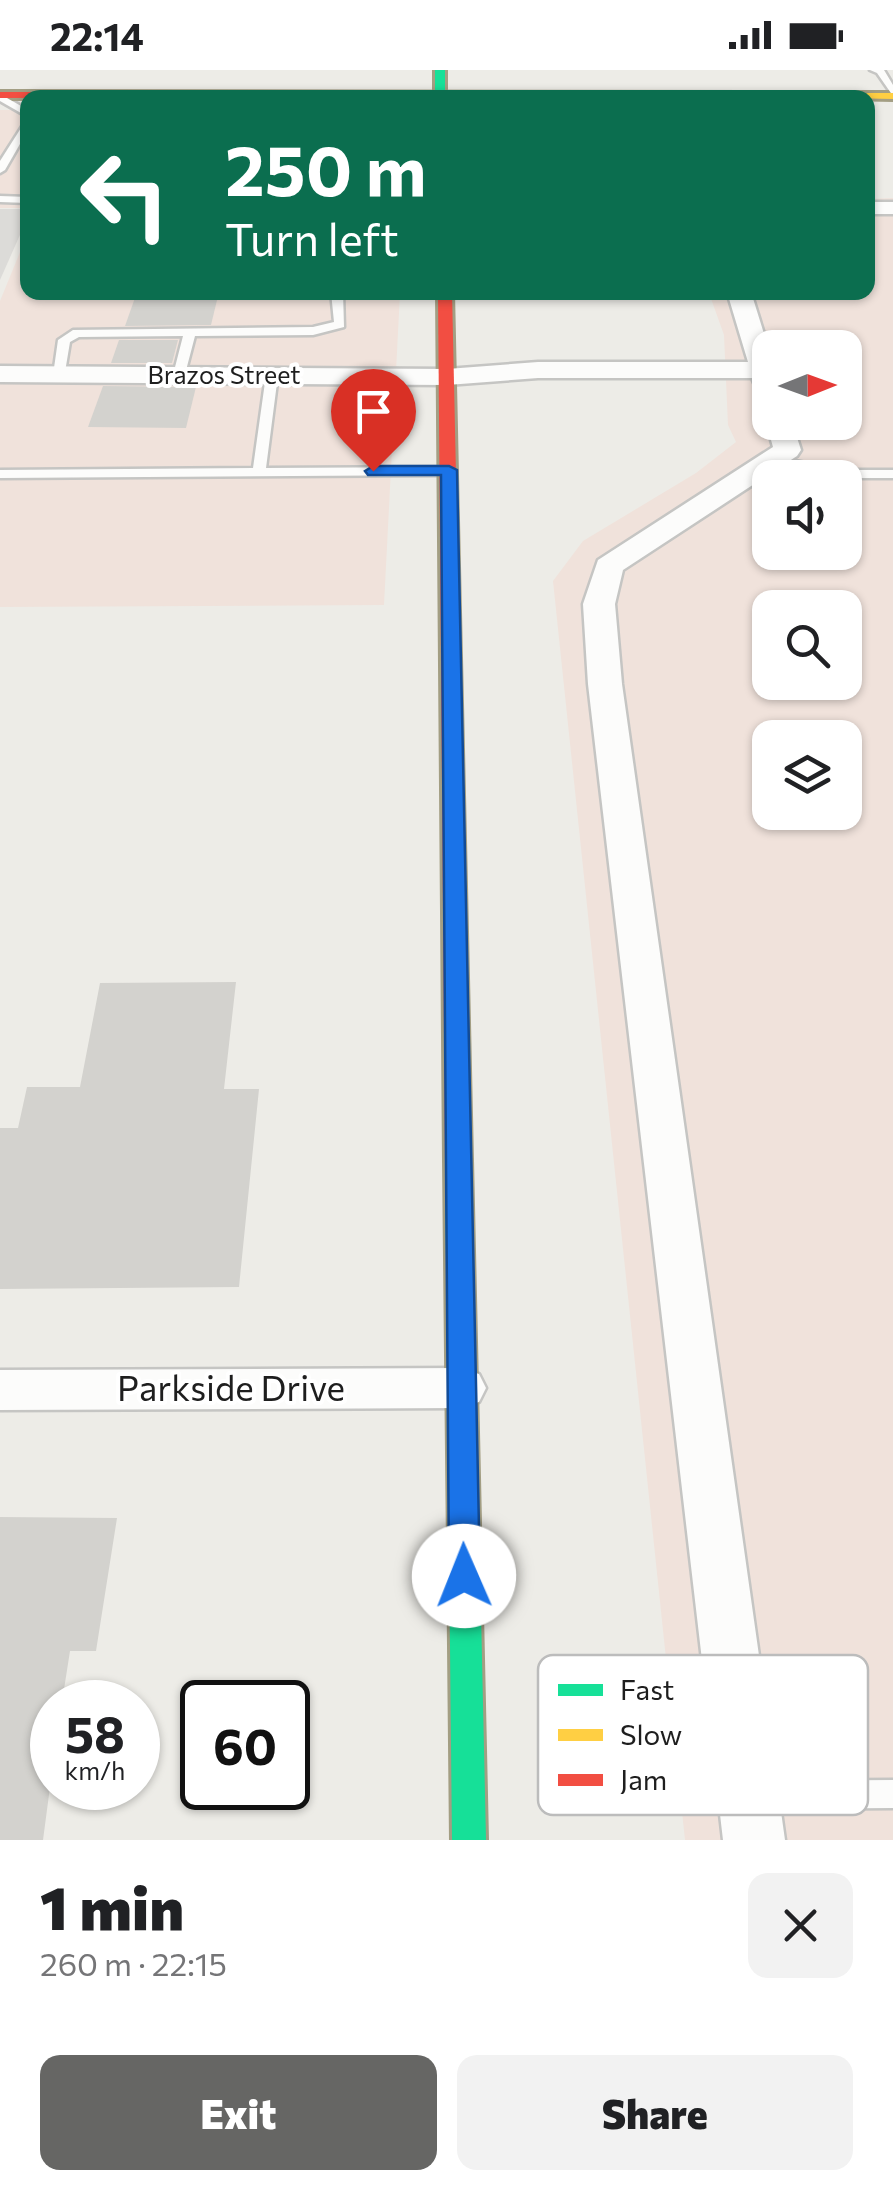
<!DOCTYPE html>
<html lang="en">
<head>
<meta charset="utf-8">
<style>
  :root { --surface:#fff; --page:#f2f2f2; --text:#202124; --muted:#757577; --accent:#666664 }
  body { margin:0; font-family:Commissioner,sans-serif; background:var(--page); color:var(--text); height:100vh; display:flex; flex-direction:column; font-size:38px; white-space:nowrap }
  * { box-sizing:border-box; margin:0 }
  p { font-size:32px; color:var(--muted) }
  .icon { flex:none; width:55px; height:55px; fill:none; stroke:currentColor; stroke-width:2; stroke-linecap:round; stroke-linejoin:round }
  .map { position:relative; height:1770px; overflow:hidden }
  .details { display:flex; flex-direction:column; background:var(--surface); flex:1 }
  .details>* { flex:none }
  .banner { position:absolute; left:20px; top:20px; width:855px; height:210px; border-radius:20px; box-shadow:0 2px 8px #0004; background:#0b6e4f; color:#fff; overflow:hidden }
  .needle { width:65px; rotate:89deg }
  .buttons { position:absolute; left:752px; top:260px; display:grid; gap:20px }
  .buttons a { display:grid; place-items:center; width:110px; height:110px; border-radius:20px; background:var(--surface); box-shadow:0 2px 8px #0004; font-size:50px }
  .speed { position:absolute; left:30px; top:1610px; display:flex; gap:20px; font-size:50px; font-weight:700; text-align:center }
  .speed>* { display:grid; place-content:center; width:130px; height:130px; border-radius:50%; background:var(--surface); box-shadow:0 2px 8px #0004; line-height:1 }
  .speed small { font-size:25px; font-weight:400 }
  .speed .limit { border:5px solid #111; border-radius:15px; background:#fff; color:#111 }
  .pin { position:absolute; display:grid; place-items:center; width:85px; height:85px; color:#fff; margin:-102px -42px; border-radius:50% 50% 50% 0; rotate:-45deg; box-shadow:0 0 10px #0007 }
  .pin .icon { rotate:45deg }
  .me { position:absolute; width:110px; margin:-55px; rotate:359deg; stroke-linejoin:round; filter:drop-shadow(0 0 8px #0008) }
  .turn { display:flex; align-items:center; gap:35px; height:210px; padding:0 40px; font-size:45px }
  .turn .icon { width:130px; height:130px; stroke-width:2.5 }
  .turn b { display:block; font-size:70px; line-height:85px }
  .round { display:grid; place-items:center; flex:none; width:105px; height:105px; border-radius:20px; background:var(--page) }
  .head { display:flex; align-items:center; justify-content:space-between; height:170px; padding:0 40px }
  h1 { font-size:60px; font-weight:800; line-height:75px }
  .primary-button { display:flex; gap:20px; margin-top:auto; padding:20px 40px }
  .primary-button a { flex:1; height:115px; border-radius:20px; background:var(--accent); color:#fff; font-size:40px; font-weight:800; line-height:115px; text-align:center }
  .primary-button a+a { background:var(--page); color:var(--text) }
  .status { display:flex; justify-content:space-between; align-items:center; height:70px; padding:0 50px; background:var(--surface); direction:ltr }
  .status svg { height:28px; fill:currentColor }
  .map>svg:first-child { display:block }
  .residential { fill:#dcdbd8 }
  .commercial { fill:#f0e2db; fill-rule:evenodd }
  .building { fill:#d3d2ce }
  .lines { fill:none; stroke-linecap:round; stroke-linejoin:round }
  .lane-casing { stroke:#c5c5c3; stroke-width:5 }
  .street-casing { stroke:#c5c5c3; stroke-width:5 }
  .fast-casing { stroke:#a39e83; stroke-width:6 }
  .slow-casing { stroke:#a39e83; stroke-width:6 }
  .jam-casing { stroke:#a39e83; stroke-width:6 }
  .lane { fill:#fcfcfb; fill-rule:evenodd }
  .street { fill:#fcfcfb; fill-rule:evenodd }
  .fast { fill:#16e098; fill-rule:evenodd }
  .slow { fill:#ffcf43; fill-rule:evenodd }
  .jam { fill:#f24e42; fill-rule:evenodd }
  .route { fill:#1a73e8; stroke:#114b97; stroke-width:2.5 }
  .labels { text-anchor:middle; stroke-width:8; stroke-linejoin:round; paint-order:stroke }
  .far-street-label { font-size:25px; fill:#1e1e1e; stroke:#fff }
  .near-street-label { font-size:35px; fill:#1e1e1e; stroke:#fff }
  .key { fill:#fff; stroke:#bcbcbc; stroke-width:2.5 }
  .key-label { font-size:28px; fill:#1e1e1e }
</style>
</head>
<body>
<div class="status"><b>22:14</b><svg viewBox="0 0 49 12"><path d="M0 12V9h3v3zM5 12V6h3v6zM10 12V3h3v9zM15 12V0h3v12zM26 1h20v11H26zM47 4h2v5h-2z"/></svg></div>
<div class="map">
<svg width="893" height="1770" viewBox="0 0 893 1770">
  <rect width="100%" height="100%" fill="#edece7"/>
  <!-- residential -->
  <path class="residential" d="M0,139H28L27,149L0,210Z"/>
  <!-- commercial -->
  <g class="commercial">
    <rect x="0" y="40" width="27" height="98"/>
    <path d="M893,128V1770H685L553,511L583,471L696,403L736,372L728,355L724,265L709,223L868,222V129ZM770,278H845V352H770ZM770,408H845V482H770ZM770,538H845V612H770ZM770,668H845V742H770Z"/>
    <path d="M27,165L28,222L400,223L384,535L0,537V231Z"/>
  </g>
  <!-- building -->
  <g class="building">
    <path d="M137,222H219L211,255L125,256Z"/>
    <path d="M119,270H178L172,293H111Z"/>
    <path d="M103,316L196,317L186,358L88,357Z"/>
    <path d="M236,912L224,1019H259L239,1217L0,1219V1058H18L27,1017H80L100,913Z"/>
    <path d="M0,1447L117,1448L96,1581H70L62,1632H52V1702L43,1770H0Z"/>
  </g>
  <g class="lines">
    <defs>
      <g id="lane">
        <path d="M870,0H884L893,15V26L877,3Z"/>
        <path d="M0,24L28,40V47L0,31Z"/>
        <path d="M28,47V60L5,100L0,103V91Z"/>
        <path d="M0,126L28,127V133L0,132Z"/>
        <path d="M331,222H343L344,257L313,265L195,266L184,308L173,305L183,266L79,267L70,272L64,308L53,305L58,270L73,260L313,257L334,252Z"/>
        <path d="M272,301L278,305L266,398L449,397L456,401L449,405L0,408V400L253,398L266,305Z"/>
        <path d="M771,386L840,400H893V408H837L766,393L764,390Z"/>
        <path d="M893,1710V1738L755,1739L744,1735L740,1725L744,1715L755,1711Z"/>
      </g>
      <g id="street">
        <rect x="868" y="132" width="25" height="12"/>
        <path d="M727,222H751L770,283V332L761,330L752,308H538L447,315L0,312V296L447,299L538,292H748Z"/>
        <path d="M770,346V352H792L801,380L797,386L623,500L615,534L622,614L785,1770H723L588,614L583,534L598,490L773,377L766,352Z"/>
        <path d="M461,1298L479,1304L486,1318L479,1332L461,1338L0,1340V1300Z"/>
      </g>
      <g id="fast">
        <rect x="435" y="0" width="10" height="28"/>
        <path d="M458,1081L467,1084L471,1090L486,1770H452L445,1090L449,1084Z"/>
      </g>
      <path id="slow" d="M893,23V29L755,26L760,23Z"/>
      <g id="jam">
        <path d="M0,22L760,23L765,26L0,28Z"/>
        <path d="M438,222H452L471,1090L467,1096H449L445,1090Z"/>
      </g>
    </defs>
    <!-- lane casing -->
    <use href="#lane" class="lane-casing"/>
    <!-- street casing -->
    <use href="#street" class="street-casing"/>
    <!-- fast casing -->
    <use href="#fast" class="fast-casing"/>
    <!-- slow casing -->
    <use href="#slow" class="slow-casing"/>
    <!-- jam casing -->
    <use href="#jam" class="jam-casing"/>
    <!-- lane -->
    <use href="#lane" class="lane"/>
    <!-- street -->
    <use href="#street" class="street"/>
    <!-- fast -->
    <use href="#fast" class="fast"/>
    <!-- slow -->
    <use href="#slow" class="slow"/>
    <!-- jam -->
    <use href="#jam" class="jam"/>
  </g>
  <!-- route -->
  <path class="route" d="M373,396H449L457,400L480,1506L476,1516L464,1520L453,1516L449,1506L441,405H368L365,401Z"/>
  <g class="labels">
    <!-- far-street labels -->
    <g class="far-street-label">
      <text x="224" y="314">Brazos Street</text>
    </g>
    <!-- near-street labels -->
    <g class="near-street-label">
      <text x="231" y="1331">Parkside Drive</text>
    </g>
  </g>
  <!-- legend -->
  <rect x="538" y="1585" width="330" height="160" rx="15" class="key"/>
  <rect x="558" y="1614" width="45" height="12" fill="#16e098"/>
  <rect x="558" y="1659" width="45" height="12" fill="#ffcf43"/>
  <rect x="558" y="1704" width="45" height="12" fill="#f24e42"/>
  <g class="key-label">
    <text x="620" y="1630">Fast</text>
    <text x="620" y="1675">Slow</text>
    <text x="620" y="1720">Jam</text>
  </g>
</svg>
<div class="buttons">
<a><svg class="needle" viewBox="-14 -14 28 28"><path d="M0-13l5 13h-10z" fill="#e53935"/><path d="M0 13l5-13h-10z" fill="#757577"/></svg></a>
<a><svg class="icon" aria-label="sound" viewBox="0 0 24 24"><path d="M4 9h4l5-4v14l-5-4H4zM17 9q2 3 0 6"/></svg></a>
<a><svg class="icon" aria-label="search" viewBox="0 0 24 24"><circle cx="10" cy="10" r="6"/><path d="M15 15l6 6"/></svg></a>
<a><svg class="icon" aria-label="layers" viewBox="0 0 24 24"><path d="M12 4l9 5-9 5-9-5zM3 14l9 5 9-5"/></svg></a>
</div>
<div class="speed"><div>58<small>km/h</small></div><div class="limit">60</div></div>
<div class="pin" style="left:373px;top:401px;background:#d93025"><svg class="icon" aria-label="arrive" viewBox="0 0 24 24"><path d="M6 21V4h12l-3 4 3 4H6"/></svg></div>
<svg class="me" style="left:464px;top:1506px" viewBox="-20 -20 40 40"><circle r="19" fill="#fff"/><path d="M0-13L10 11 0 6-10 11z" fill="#1a73e8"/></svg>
<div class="banner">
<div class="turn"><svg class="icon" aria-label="left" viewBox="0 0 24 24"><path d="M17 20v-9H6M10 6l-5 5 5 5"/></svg><div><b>250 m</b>Turn left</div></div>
</div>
</div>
<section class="details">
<div class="head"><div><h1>1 min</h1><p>260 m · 22:15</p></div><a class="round"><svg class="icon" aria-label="close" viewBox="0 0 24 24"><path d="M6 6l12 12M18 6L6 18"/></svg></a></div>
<div class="primary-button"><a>Exit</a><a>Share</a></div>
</section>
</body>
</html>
